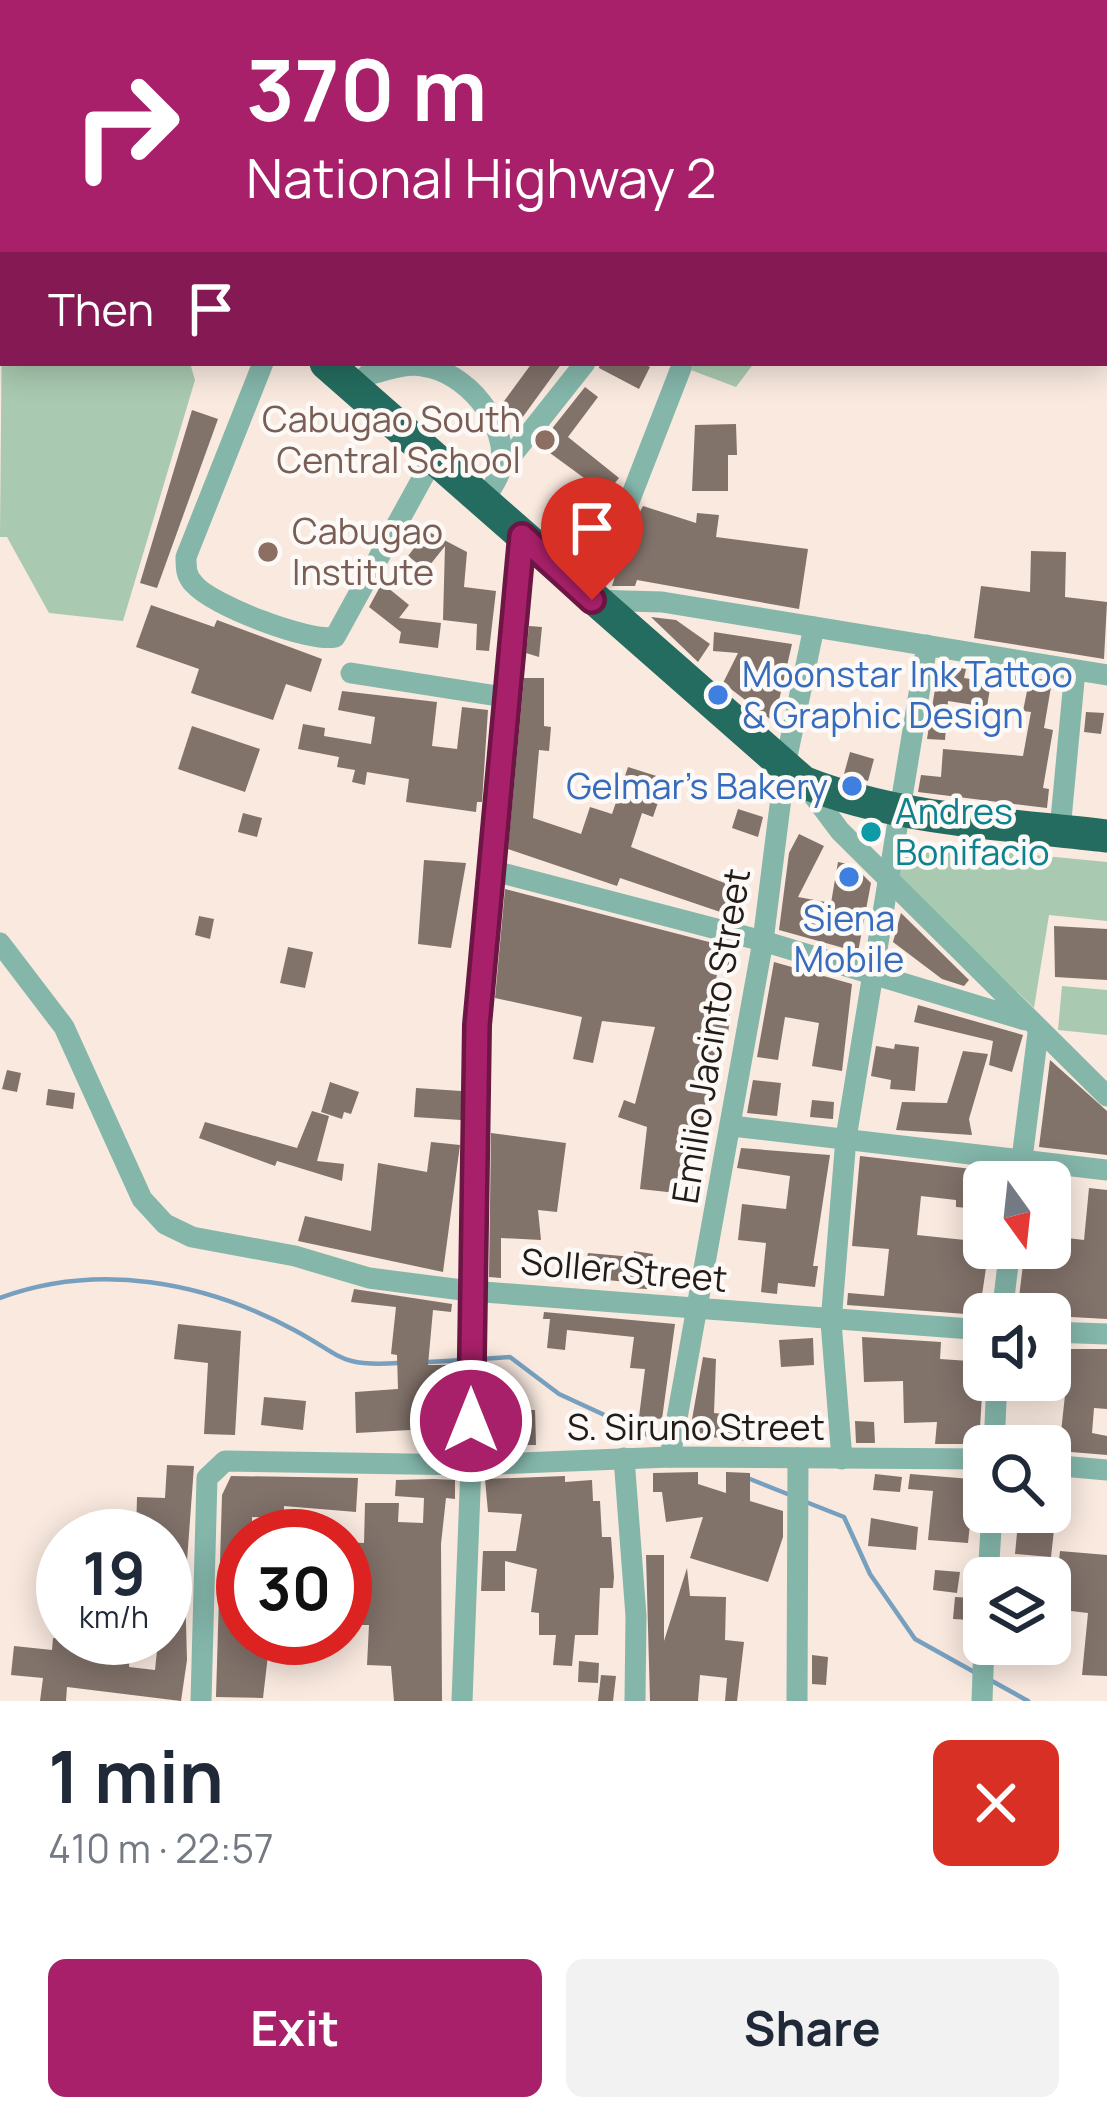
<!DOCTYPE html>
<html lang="en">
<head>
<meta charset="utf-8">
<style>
  :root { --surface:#fff; --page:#f2f2f3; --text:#1f2937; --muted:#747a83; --accent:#a72069 }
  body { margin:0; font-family:Manrope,sans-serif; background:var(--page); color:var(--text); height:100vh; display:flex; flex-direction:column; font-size:45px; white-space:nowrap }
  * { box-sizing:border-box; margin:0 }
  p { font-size:39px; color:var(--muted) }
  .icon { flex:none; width:66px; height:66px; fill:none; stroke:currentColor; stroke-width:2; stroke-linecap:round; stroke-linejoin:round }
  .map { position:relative; height:1701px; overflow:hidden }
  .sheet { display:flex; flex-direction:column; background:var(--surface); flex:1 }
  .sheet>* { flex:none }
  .top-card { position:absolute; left:0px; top:0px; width:1107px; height:366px; box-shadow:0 6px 30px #0003; background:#a72069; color:#fff; overflow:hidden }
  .needle { width:78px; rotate:165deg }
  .buttons { position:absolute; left:963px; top:1161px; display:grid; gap:24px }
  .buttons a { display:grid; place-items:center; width:108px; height:108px; border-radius:18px; background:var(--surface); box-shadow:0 6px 30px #0003; font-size:60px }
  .speed { position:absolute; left:36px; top:1509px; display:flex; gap:24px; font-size:60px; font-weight:700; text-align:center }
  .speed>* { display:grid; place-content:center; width:156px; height:156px; border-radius:50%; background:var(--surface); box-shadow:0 6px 30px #0003; line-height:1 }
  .speed small { font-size:30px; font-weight:400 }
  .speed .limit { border:18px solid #d22; background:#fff; color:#111 }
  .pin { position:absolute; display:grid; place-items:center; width:102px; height:102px; color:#fff; margin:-123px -51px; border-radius:50% 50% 50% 0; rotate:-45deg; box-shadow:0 0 12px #0007 }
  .pin .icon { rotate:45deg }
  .me { position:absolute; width:132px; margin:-66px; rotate:0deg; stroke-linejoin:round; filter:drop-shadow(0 0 9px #0008) }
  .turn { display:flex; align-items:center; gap:42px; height:252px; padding:0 48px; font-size:54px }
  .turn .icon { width:156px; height:156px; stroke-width:2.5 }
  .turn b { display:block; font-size:84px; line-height:102px }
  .then { display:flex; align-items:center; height:114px; padding:0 48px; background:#0003; gap:24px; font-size:45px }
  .round { display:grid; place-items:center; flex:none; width:126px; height:126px; border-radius:18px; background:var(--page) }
  .overview { display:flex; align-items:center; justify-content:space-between; height:204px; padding:0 48px }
  h1 { font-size:72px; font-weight:700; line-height:90px }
  .cta { display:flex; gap:24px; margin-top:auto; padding:24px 48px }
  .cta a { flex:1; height:138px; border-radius:18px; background:var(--accent); color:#fff; font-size:48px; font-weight:700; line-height:138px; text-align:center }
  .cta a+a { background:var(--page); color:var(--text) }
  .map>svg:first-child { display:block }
  .green { fill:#a9c9b0 }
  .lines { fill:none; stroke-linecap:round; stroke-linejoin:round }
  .stream { stroke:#77a0bf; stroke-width:4.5 }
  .building { fill:#81726a; fill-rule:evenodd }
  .minor { stroke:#84b6aa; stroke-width:21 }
  .highway { stroke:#246c5f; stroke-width:33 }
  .route-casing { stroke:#6d1544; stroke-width:30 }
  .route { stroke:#a72069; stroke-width:21 }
  .education-dot { fill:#8d6e63; stroke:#fdf9f7; stroke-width:4.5 }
  .shop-dot { fill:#3f7fe0; stroke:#fdf9f7; stroke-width:4.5 }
  .culture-dot { fill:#0f9aa8; stroke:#fdf9f7; stroke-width:4.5 }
  .labels { text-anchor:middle; stroke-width:9; stroke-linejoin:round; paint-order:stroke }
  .education-label { font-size:36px; fill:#785e54; stroke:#fdf9f7; text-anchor:end }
  .shop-label { font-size:36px; fill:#366cbe; stroke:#fdf9f7; text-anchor:start }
  .culture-label { font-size:36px; fill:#0d838f; stroke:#fdf9f7; text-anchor:start }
  .street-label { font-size:36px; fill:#211c18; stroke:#fdf9f7 }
</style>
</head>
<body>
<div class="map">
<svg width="1107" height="1701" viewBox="0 0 1107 1701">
  <rect width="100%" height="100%" fill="#f9e9df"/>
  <!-- green -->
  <g class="green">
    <path d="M3,198V363H190L195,380L123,621L49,613L7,537H0Z"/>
    <path d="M672,363H754L736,387Z"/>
    <path d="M909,843L1107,862V921L1049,915L1034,1008L898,876Z"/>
    <path d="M1062,986L1107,990V1035L1058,1030Z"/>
  </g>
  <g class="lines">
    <!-- stream -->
    <g class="stream">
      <path d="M0,1298C98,1262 204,1281 296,1331C342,1356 340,1367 398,1363"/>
      <path d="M481,1359L510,1357L559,1394L663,1442"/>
      <path d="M428,1362L464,1360"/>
      <path d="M745,1477L790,1495"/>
      <path d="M806,1502L844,1517L870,1574L915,1639L976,1673"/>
      <path d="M992,1681L1028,1701"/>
    </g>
  </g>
  <!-- building -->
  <g class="building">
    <path d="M532,363H562L522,418L502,404Z"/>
    <path d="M600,363H642L650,367L639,389L599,368Z"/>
    <path d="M585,387L598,397L568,437L619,478L606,494L539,445Z"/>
    <path d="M192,410L218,419L157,588L140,583Z"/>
    <path d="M736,424L737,455H728V491H692L695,425Z"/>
    <path d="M603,497L612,503L592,533L582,526Z"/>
    <path d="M643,506L696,523L697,513L719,515L716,537L808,549L799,609L637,580L635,586H612L628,534Z"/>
    <path d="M427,531L467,552L464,587L496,591L489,651L476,650L477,624L443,620L445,546L426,570L408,556Z"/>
    <path d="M1031,551L1066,552L1065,597L1107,602L1104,659L974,638L981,586L1030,592Z"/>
    <path d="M382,583L409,605L399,618L441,623L438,648L399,643L401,632L369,607Z"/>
    <path d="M151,605L214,627L217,620L322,659L311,692L286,684L273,720L191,693L199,669L136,647Z"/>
    <path d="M651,617L676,620L710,644L698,662Z"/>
    <path d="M529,626L542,627L539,657L526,653Z"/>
    <path d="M714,632L792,644L774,722L723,683L738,653L713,651Z"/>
    <path d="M939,664L966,669L964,678L991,682L987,707L948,701L945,740L927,739Z"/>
    <path d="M1000,673L1052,681L1044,728L1053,730L1043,788L1049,789L1047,808L918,792L921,775L941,777L943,749L1023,756L1031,712L1023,711L1027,691L997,685Z"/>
    <path d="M524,678H544V726L551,727L549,751L539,750L533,818L581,834L590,807L612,814L628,767L666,779L653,817L642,813L631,847L748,892L738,918L620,878L617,886L508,849Z"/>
    <path d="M342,691L437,702L432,746L457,749L462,707L488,710L482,802H477L476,812L406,802L409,779L367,772L365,785L352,782L355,770L337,767L339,757L298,749L303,724L325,728L324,736L371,744L375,717L338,710Z"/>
    <path d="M1086,712L1104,713L1101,734L1084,732Z"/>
    <path d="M192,726L260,749L245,792L178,769Z"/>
    <path d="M850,752L874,759L868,781L844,774Z"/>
    <path d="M738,809L763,817L758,837L732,828Z"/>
    <path d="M243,813L262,818L257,837L238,832Z"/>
    <path d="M799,834L824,846L798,897L831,903L838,862L853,865L871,883L858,952L779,930L789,853Z"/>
    <path d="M424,860L466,863L451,948L418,944Z"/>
    <path d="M505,889L736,949L733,973L717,972L714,1003L731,1004L728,1035H724L713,1105L705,1104L695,1195L640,1189L647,1127L618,1117L624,1100L635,1104L655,1027L602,1021L593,1063L573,1059L582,1017L495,998Z"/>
    <path d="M901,913L969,980L964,986L942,979L893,942Z"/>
    <path d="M199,916L214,919L210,939L195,935Z"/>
    <path d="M1054,926L1107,929V980L1055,977Z"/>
    <path d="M288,947L313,952L305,988L280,983Z"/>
    <path d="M774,962L852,984L842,1071L812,1066L819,1023L785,1017L778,1060L757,1057Z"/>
    <path d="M918,1005L1023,1035L1012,1072L989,1065L993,1041L914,1022Z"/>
    <path d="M895,1044L919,1047L915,1091L890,1089L891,1080L871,1076L876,1046L894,1049Z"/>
    <path d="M963,1051L988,1054L969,1119L972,1135L896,1130L902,1102L947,1103Z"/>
    <path d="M1050,1060L1107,1111V1155L1039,1147Z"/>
    <path d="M7,1070L21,1073L17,1092L2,1089Z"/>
    <path d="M753,1080L781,1083L777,1116L747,1113Z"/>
    <path d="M330,1082L359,1092L351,1114L344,1112L342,1119L321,1112Z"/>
    <path d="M416,1088L461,1091V1120L414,1117Z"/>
    <path d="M48,1089L75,1093L73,1109L46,1105Z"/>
    <path d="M812,1100L834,1102L833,1119L810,1117Z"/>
    <path d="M312,1111L329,1116L317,1161L344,1164L342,1181L277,1161L275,1166L199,1138L205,1122L297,1148Z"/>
    <path d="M491,1133L566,1143L557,1212L538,1210L541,1240L501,1238V1278L489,1277Z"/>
    <path d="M431,1142L460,1145L443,1272L298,1241L305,1216L371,1231L378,1163L427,1172Z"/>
    <path d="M741,1148L830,1155L813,1266H818L815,1287L778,1283L777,1294L761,1292L766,1243L738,1240L742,1204L786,1209L790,1176L737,1168Z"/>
    <path d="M860,1156L998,1172L997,1182H984V1248H989L979,1315L847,1305L848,1293L884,1296L889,1249L852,1246ZM921,1196L956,1200V1207L969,1208L965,1240L917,1235Z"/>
    <path d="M1089,1188L1107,1190V1319L1017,1314L1025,1248H1050V1236L1084,1240Z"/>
    <path d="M634,1251L653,1254L647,1289L628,1288L629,1282L583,1278L588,1253L633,1257Z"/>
    <path d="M354,1289L452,1304L451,1312L433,1310L428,1365H446V1428L356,1433L355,1392L398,1389L397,1355L391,1354L396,1307L351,1302Z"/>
    <path d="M544,1312L675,1324L662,1419L639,1417L645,1369L630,1368L634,1337L567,1330L565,1350L547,1348L550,1319H543Z"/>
    <path d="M178,1324L241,1331L235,1435L204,1434L208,1363L174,1359Z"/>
    <path d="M862,1337L941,1342L940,1359L984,1362L979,1444H935L937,1422L904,1423L903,1381L864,1382Z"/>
    <path d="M813,1338L814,1365L781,1367L779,1340Z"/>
    <path d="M1050,1349H1107V1409L1094,1408L1092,1433L1107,1436V1455L1059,1451L1065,1395L1031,1393L1032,1380H1050Z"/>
    <path d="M703,1357L716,1359L714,1413L750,1417L747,1441L711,1437L688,1442Z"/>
    <path d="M264,1397L306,1401L303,1430L261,1425Z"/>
    <path d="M535,1410L536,1445H488V1411Z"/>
    <path d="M855,1421L874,1422L875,1443H856Z"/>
    <path d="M167,1465L194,1466L185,1588L187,1660L181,1701L67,1687L66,1701H40L43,1678L11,1675L14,1646L52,1650L53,1638L131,1641L129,1667L155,1670L158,1641L165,1642V1536H136L137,1497L165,1498Z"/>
    <path d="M698,1472V1484L726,1493V1472L750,1473V1501L783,1511V1537L768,1582L690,1558L703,1517L666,1522L662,1492H653V1473Z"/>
    <path d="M875,1474L902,1477L900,1492L873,1490Z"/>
    <path d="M910,1474L983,1480L981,1502L972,1505L968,1543L928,1540L933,1491L908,1489Z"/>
    <path d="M231,1476L358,1478L356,1512L284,1506V1518L252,1517V1536H243V1638H270L263,1698L216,1697L222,1495Z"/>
    <path d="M565,1476V1482L592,1480L593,1501H600L602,1537H611L614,1577L613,1588H600L598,1635H575L572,1666L553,1665L556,1635H539V1613L531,1612L537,1569L505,1561V1591H481L483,1551H516L522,1514L488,1512L485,1479Z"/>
    <path d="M434,1479L455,1480V1499L446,1498L441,1544L442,1701H394L391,1666L367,1665L369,1625H345V1592H365L366,1561L345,1560V1542L364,1543L365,1503H399L398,1522L423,1523L424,1498L395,1496L396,1480Z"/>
    <path d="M1019,1512H1056L1051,1557L1015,1554Z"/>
    <path d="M871,1518L918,1527L916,1550L868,1546Z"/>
    <path d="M1060,1551L1107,1555V1676L1082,1675L1088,1613L1054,1609Z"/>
    <path d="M646,1555H664V1641L687,1568L690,1596L726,1597L725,1640L744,1642L737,1701H725L727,1678L700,1675L698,1701H650Z"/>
    <path d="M935,1570L960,1572L957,1593L933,1590Z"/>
    <path d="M955,1597L973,1598L970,1620L953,1619Z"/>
    <path d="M812,1655L828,1657L826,1685L812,1684Z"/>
    <path d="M579,1661L599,1663L598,1683L578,1682Z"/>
    <path d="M601,1675L616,1676L613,1701H598Z"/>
  </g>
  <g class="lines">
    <!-- minor -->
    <g class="minor">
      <path d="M528,3L529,0"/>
      <path d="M790,3V0"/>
      <path d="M0,326L3,325"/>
      <path d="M263,363L186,557C186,568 186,576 194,584C211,605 310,643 335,637L434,457"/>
      <path d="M367,375C385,371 404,363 422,366C466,371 509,423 501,468C499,479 489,492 483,501"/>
      <path d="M501,469L585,363"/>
      <path d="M574,584L625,512L681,368"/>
      <path d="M592,600L662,602L1107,675"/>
      <path d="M351,673L504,697"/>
      <path d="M807,787L840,831L1107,1096"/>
      <path d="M1060,830L1075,670"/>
      <path d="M490,870L763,941L1025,1020"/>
      <path d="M0,943L64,1027L142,1199L165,1224L192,1237L295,1256L369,1278L470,1291L984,1330"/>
      <path d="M732,1126L1107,1170"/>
      <path d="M1019,1182L1038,1033"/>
      <path d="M1002,1314L1010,1248"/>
      <path d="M1050,1332L1107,1334"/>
      <path d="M994,1446L997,1380"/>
      <path d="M670,1457L763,941L785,766L814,627"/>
      <path d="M624,1458L636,1616L635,1701"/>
      <path d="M842,1459L831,1322L846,1138L927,645"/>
      <path d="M1050,1465L1107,1470"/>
      <path d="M988,1578L992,1512"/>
      <path d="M201,1701L207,1478L225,1461L471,1465L670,1457L984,1459"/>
      <path d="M462,1701L471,1465L477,1025L522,536"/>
      <path d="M797,1701L798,1458"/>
      <path d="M982,1701L984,1644"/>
    </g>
    <!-- highway -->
    <g class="highway">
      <path d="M164,0L165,3"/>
      <path d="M326,363L803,782C898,820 1006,824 1107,836"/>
    </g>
  </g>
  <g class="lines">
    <defs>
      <path id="route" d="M471,1421L477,1025L522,536L592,600"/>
    </defs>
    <!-- route casing -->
    <use href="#route" class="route-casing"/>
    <!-- route -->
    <use href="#route" class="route"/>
  </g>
  <!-- markers -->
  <g class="education-dot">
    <circle cx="545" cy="440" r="12"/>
    <circle cx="268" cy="552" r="12"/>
  </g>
  <g class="shop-dot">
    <circle cx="718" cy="695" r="12"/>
    <circle cx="852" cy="786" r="12"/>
    <circle cx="849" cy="877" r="12"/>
  </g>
  <circle class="culture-dot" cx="871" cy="832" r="12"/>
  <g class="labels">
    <!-- education labels -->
    <g class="education-label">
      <text x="521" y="432">Cabugao South<tspan x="521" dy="41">Central School</tspan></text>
      <text x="292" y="544" text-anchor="start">Cabugao<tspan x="292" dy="41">Institute</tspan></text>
    </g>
    <!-- shop labels -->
    <g class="shop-label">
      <text x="742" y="687">Moonstar Ink Tattoo<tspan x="742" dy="41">&amp; Graphic Design</tspan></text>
      <text x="828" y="799" text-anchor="end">Gelmar’s Bakery</text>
      <text x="849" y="931" text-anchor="middle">Siena<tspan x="849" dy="41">Mobile</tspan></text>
    </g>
    <!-- culture labels -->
    <g class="culture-label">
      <text x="895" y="824">Andres<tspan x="895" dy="41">Bonifacio</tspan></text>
    </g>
    <!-- street labels -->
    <g class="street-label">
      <text transform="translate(711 1036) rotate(-81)" y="13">Emilio Jacinto Street</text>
      <text transform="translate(624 1270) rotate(5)" y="13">Soller Street</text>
      <text x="696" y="1440">S. Siruno Street</text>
    </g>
  </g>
</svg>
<div class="buttons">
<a><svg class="needle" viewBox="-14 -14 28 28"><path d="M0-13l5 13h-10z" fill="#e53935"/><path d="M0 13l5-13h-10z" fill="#747a83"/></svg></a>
<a><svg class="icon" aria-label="sound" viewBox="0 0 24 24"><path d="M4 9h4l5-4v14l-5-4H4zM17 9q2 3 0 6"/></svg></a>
<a><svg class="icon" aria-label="search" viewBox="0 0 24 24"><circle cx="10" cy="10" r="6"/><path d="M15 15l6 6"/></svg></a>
<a><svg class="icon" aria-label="layers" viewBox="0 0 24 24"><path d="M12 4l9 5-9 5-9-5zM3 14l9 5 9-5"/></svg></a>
</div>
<div class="speed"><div>19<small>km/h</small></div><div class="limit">30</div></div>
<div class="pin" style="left:592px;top:600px;background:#d93025"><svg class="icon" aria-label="arrive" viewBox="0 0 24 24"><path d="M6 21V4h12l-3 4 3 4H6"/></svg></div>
<svg class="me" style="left:471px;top:1421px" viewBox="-20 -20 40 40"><circle r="17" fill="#a72069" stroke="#fff" stroke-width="3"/><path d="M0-11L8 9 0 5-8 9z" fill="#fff"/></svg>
<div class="top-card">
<div class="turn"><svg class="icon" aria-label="right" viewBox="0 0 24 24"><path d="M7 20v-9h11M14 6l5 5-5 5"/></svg><div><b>370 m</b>National Highway 2</div></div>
<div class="then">Then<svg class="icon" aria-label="arrive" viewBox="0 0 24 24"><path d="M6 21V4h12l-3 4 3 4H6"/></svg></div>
</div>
</div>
<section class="sheet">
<div class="overview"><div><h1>1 min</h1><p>410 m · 22:57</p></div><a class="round" style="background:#d93025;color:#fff"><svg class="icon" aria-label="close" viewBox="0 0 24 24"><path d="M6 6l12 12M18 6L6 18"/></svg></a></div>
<div class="cta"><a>Exit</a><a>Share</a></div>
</section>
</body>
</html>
